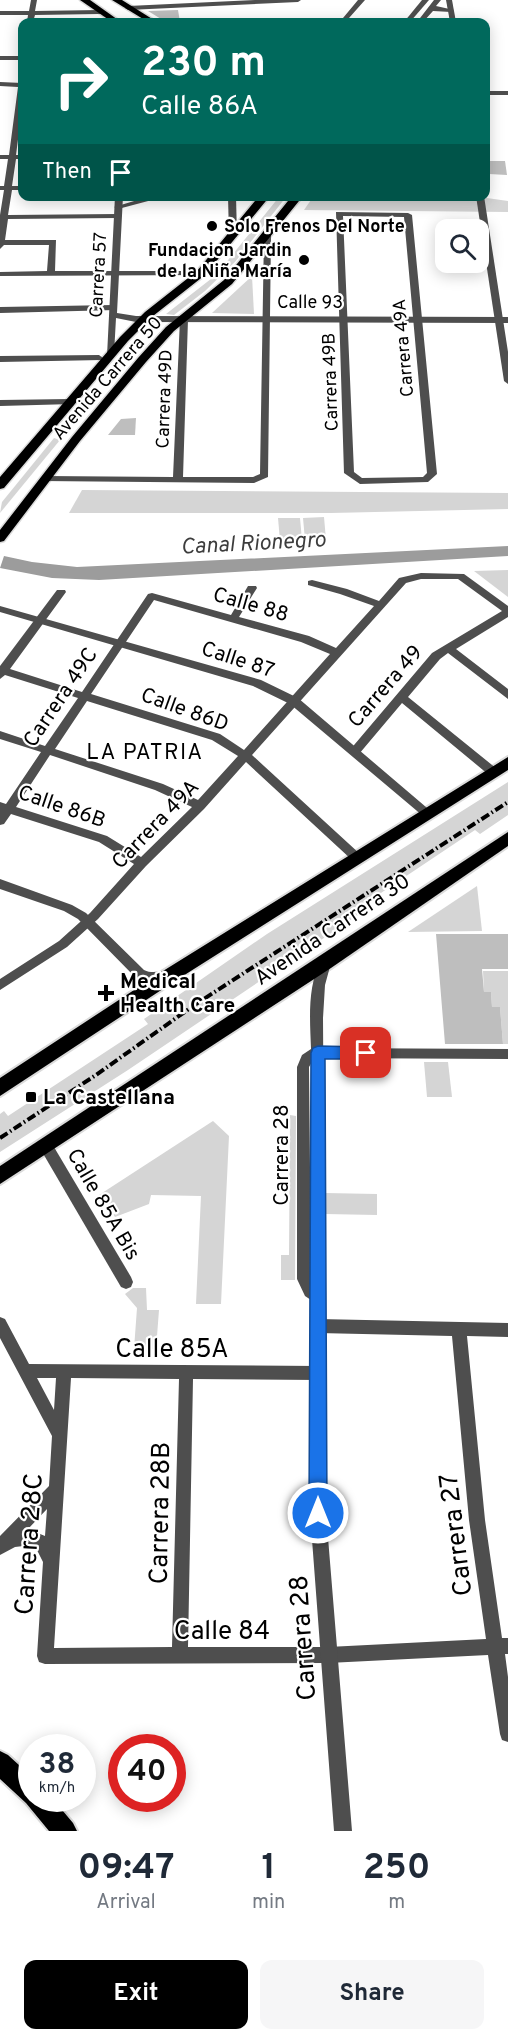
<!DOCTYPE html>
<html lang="en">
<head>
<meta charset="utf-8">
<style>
  :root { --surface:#fff; --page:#f6f6f7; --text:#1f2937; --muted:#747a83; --accent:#000 }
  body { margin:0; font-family:Overpass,sans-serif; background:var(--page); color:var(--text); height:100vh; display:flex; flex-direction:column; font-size:22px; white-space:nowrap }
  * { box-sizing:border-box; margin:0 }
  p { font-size:20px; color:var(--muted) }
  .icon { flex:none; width:33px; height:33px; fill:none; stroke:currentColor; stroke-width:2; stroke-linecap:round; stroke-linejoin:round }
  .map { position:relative; height:1831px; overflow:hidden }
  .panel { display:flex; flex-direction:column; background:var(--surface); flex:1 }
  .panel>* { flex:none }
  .hud { position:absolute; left:18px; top:18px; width:472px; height:183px; border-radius:12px; box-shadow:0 3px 15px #0003; background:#00695c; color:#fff; overflow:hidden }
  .buttons { position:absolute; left:435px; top:219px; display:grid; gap:12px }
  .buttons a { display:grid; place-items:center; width:54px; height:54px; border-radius:12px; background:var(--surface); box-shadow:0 3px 15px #0003; font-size:30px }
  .speed { position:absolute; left:18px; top:1734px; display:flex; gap:12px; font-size:30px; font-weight:700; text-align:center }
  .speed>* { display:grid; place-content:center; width:78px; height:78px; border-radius:50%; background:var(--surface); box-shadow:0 3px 15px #0003; line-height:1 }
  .speed small { font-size:15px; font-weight:400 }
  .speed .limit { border:9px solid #d22; background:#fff; color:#111 }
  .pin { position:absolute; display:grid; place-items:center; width:51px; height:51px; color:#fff; margin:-26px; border-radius:12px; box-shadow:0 3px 9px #0006 }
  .me { position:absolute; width:66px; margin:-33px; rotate:0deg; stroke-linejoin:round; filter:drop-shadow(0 0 4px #0008) }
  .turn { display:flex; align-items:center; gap:21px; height:126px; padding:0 24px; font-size:27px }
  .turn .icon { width:78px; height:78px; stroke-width:2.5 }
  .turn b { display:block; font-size:42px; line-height:51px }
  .then { display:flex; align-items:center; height:57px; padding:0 24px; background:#0003; gap:12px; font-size:22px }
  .eta { display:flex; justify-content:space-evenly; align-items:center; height:102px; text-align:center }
  .eta b { font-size:36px; font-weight:700; line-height:42px }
  .cta { display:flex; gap:12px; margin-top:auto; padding:12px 24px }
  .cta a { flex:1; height:69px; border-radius:12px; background:var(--accent); color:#fff; font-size:24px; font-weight:700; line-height:69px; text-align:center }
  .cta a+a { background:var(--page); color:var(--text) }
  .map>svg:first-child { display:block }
  .green { fill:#d5d5d5 }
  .water { fill:#9c9c9c }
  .building { fill:#bebebe }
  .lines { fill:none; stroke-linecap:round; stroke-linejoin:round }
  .primary-casing { stroke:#dbdbdb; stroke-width:3 }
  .trunk-casing { stroke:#dbdbdb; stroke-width:4 }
  .minor { fill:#4e4e4e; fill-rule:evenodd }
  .tertiary { fill:#4e4e4e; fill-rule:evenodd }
  .primary { fill:#000; fill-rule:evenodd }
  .trunk { fill:#000; fill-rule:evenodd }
  .rail { stroke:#000; stroke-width:4; stroke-dasharray:9 3 1.5 3; stroke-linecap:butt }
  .route { fill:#1a73e8; stroke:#114b97; stroke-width:1.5 }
  .poi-dot { fill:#000; stroke:#fff; stroke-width:2 }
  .labels { text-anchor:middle; stroke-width:4.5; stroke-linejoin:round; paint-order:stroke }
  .far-poi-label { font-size:18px; font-weight:bold; fill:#000; stroke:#fff; text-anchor:start }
  .far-street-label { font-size:18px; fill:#000; stroke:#fff }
  .street-label { font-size:21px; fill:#000; stroke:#fff }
  .poi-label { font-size:21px; font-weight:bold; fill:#000; stroke:#fff; text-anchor:start }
  .water-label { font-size:22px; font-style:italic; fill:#3d3d3d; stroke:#fff }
  .neighbourhood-label { font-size:22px; letter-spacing:1.5px; fill:#000; stroke:#fff }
  .near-street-label { font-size:26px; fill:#000; stroke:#fff }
</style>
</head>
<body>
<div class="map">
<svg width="508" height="1831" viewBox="0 0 508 1831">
  <rect width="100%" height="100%" fill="#fff"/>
  <!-- green -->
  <g class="green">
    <path d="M279,197H286L235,262L205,291L174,315L166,314L216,275Z"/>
    <path d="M313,197H480L508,201V212L304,210Z"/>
    <path d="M252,276L254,314L212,313Z"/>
    <path d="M54,438L60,440L0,513L2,502Z"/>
    <path d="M82,490L508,493V509L331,513H69Z"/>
    <path d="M324,517L326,540H305L303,518Z"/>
    <path d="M278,518H300L302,540L280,541Z"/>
    <path d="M508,570V597L474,571Z"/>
    <path d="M508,782V815L480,834L475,830L360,907L364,911L128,1070L0,1152V1114L4,1111L8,1116L148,1024L144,1019L267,934Z"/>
    <path d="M477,886L482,931L408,932Z"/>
    <path d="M483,971H508V1044H503L500,1007H492L491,992H484Z"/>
    <path d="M424,1062H448L452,1097H427Z"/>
    <path d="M290,1115L296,1116L295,1280H281V1255H289Z"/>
    <path d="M213,1121L229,1136L221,1304H196L201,1196L151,1195L149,1204L115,1217L99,1195Z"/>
    <path d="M325,1193L377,1194V1215L325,1214Z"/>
    <path d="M133,1288H146L147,1310H159L156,1349H134L137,1308L125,1294Z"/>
  </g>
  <!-- water -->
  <path class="water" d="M508,546V556L99,580L52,578L0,568L4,556L32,562L77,567Z"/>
  <!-- building -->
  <g class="building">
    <path d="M178,10L180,22H166L148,11Z"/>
    <path d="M487,161H505L507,175L489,174Z"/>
    <path d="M136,418L135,435H108L121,419Z"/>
    <path d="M436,934H508V969H482L484,992H491L492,1007H500L503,1044H445Z"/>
  </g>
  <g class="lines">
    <defs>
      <g id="primary">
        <path d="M80,0H90L121,22H112Z"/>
        <path d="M112,0H122L157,22H148Z"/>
        <path d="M259,196H270L205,275L153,316L128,341L4,488L0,489V477L120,337L145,312L197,271Z"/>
        <path d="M292,196H303L232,284L174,331L146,362L80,441L4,541L0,542V530L72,437L138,358L166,327L224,280Z"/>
      </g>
      <g id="trunk">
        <path d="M508,757V770L175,981L0,1096V1078L163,971Z"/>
        <path d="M508,832V846L331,968L0,1184V1166Z"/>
        <path d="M0,1751L8,1755L32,1777V1798H52L73,1823L77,1831H49L26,1803L0,1779Z"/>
      </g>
    </defs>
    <!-- primary casing -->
    <use href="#primary" class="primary-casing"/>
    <!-- trunk casing -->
    <use href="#trunk" class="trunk-casing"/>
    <!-- minor -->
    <g class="minor">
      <path d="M31,0H37L35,11L100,10L103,12L100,14L35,15L33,22H27L28,15H0V11H29Z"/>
      <path d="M255,0H301L298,2L128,10L125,8L128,6Z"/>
      <path d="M358,0H365L349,18L351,22H345L343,18Z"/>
      <path d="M446,0H452L456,22H450Z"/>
      <path d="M0,82L22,83V108L16,155H22V159H16L12,186H22V190H12L8,215L118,214L122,216L118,218L8,219L5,240H56L55,271H201L205,273L204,275L0,276V272L47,271L49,245H4L0,249V215L4,190H0V186H4L8,159H0V155H9L18,87L0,86Z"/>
      <path d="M151,196H167L118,209L114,207Z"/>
      <path d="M228,196H236L237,236L233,238L229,236Z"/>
      <path d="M476,196H484L508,352V384L504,381Z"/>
      <path d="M336,212L408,213L412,215L437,474L428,482L360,484L344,473ZM343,216L404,217L427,473L423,477L362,478L354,472Z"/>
      <path d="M264,234L271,236L268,477L254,483L42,481V477L45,476L173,477L180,319L184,316L188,319L183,477H253L260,474Z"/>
      <path d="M113,305L116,306V310L0,313V307Z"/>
      <path d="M99,355L103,358L102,360L0,362V356Z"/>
      <path d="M421,573L464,574L508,606V617L456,649L508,689V699L448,653L440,659L408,697L497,769L499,772L497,775H489L402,703L359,754H351L349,751L432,653L502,611L458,579H421L406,583L252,755L360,854L362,857L360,860H352L246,762L204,809L146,866L98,919L67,947L0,990V979L59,941L90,913L134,864L99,842L11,814L4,824L0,825V802L6,804L41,752L0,739V731L45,746L78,698L5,675L0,679V666L57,590H65L66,592L10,669L82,692L148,594L152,593L231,615L248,586H256L257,588L239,617L309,636L336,648L374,606L340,594L308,585V581L312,580L347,589L379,601L399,578ZM154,600L301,642L330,654L244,750L220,734L91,694ZM87,701L212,740L238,756L198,800L163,784L55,749ZM50,755L155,790L192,807L141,857L107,836L16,807Z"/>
      <path d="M318,1048L508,1049V1059L318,1058L313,1057L312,1053L313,1049Z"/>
      <path d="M46,1140L51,1142L131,1277L133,1282L131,1287L126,1289L121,1287L41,1150L39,1146L41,1142Z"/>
      <path d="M0,1317L5,1319L29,1364L318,1366L323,1368L325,1373L323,1378L318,1380L193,1379L188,1647H328L486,1639L469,1520L452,1336L318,1333L313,1331L311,1326L313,1321L318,1319L508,1323V1337L467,1336L485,1520L502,1638H508V1654H505L508,1677V1742L502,1740L500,1734L488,1655L328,1663L45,1664L39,1662L37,1656L43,1562L37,1550L32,1545L15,1547L0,1555V1536L49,1486L52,1436L0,1338ZM37,1378H56L54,1410ZM71,1378L179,1379L172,1647L54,1648ZM47,1509L45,1536L28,1529Z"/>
    </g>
    <!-- tertiary -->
    <g class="tertiary">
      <path d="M422,0H429L410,22H404Z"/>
      <path d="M434,0H441L436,6L454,10L451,12L433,11L423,22H417Z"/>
      <rect x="0" y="56" width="22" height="4"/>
      <rect x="486" y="91" width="22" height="4"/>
      <path d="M115,196H123L117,313L136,316L508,317V323L136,322L116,318L114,354L107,356Z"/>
      <path d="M70,399L73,400V404L0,406V400Z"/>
      <path d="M0,606L261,680L298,698L433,813L427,817L423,816L290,704L253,686L0,612Z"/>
      <path d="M0,879L72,905L86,913L144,970C154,975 163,969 172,972L174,976L172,980L149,983L136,978L78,919L64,911L0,889Z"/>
      <path d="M325,958L329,960L331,963L325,985L323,1018L326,1513L352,1831H334L310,1513L311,1300L305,1296L297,1279V1067L302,1055L311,1049C310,1020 307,987 321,960ZM312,1062L311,1268L309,1067Z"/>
    </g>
    <!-- primary -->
    <use href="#primary" class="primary"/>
    <!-- trunk -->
    <use href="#trunk" class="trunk"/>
    <!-- rail -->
    <path class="rail" d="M0,1138L96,1075L193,1006L508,802"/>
  </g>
  <!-- route -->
  <path class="route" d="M318,1046L366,1047L371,1049L373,1053L371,1057L366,1059H325L327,1513L325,1519L318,1522L312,1519L309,1513L311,1053L313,1048Z"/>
  <!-- markers -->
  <g class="poi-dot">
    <circle cx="212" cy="226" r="6"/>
    <circle cx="304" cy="260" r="6"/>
    <path d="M103 984h6v6h6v6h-6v6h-6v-6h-6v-6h6z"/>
    <rect x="25" y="1091" width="12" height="12" rx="3"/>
  </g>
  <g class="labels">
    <!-- far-poi labels -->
    <g class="far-poi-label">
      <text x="224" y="232">Solo Frenos Del Norte</text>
      <text x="292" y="256" text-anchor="end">Fundacion Jardin<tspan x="292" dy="21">de la Niña María</tspan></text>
    </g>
    <!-- far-street labels -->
    <g class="far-street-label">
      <text transform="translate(98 275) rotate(-87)" y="6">Carrera 57</text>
      <text x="310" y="308">Calle 93</text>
      <text transform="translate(403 348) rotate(-95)" y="6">Carrera 49A</text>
      <text transform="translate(107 378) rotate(-49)" y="6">Avenida Carrera 50</text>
      <text transform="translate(330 382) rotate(-92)" y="6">Carrera 49B</text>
      <text transform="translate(164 399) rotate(-88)" y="6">Carrera 49D</text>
    </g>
    <!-- street labels -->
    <g class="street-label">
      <text transform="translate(251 604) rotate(16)" y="7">Calle 88</text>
      <text transform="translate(238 659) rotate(18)" y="7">Calle 87</text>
      <text transform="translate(385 686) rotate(-49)" y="7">Carrera 49</text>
      <text transform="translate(60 697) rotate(-56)" y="7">Carrera 49C</text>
      <text transform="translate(185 709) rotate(20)" y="7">Calle 86D</text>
      <text transform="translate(62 806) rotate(19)" y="7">Calle 86B</text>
      <text transform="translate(155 824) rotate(-46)" y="7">Carrera 49A</text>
      <text transform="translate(332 929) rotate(-34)" y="7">Avenida Carrera 30</text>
      <text transform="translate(281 1155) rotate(-90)" y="7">Carrera 28</text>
      <text transform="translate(104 1204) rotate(60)" y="7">Calle 85A Bis</text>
    </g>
    <!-- poi labels -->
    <g class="poi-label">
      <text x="120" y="988">Medical<tspan x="120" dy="24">Health Care</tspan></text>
      <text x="43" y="1104">La Castellana</text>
    </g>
    <!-- water labels -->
    <g class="water-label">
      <text transform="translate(253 542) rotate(-3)" y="8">Canal Rionegro</text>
    </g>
    <!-- neighbourhood labels -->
    <g class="neighbourhood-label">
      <text x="145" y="759">LA PATRIA</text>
    </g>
    <!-- near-street labels -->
    <g class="near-street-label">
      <text x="172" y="1357">Calle 85A</text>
      <text transform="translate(159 1513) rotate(-89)" y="9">Carrera 28B</text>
      <text transform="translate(455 1535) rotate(-97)" y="9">Carrera 27</text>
      <text transform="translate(28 1544) rotate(-86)" y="9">Carrera 28C</text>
      <text x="222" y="1639">Calle 84</text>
      <text transform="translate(302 1638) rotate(-94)" y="9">Carrera 28</text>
    </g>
  </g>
</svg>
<div class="buttons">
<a><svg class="icon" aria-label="search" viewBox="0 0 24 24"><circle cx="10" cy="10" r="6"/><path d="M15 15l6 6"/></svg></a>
</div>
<div class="speed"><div>38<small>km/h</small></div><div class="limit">40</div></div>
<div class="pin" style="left:366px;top:1053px;background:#d93025"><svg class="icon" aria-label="arrive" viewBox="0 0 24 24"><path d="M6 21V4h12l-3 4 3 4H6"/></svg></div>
<svg class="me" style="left:318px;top:1513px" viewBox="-20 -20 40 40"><circle r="17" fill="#1a73e8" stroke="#fff" stroke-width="3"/><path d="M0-11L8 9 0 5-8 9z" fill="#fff"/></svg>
<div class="hud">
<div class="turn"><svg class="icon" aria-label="right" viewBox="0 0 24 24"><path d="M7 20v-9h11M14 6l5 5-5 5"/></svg><div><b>230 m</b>Calle 86A</div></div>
<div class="then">Then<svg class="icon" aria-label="arrive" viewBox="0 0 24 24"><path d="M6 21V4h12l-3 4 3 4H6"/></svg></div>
</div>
</div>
<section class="panel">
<div class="eta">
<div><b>09:47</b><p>Arrival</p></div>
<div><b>1</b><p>min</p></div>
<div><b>250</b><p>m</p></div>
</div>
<div class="cta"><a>Exit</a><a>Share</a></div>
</section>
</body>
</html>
